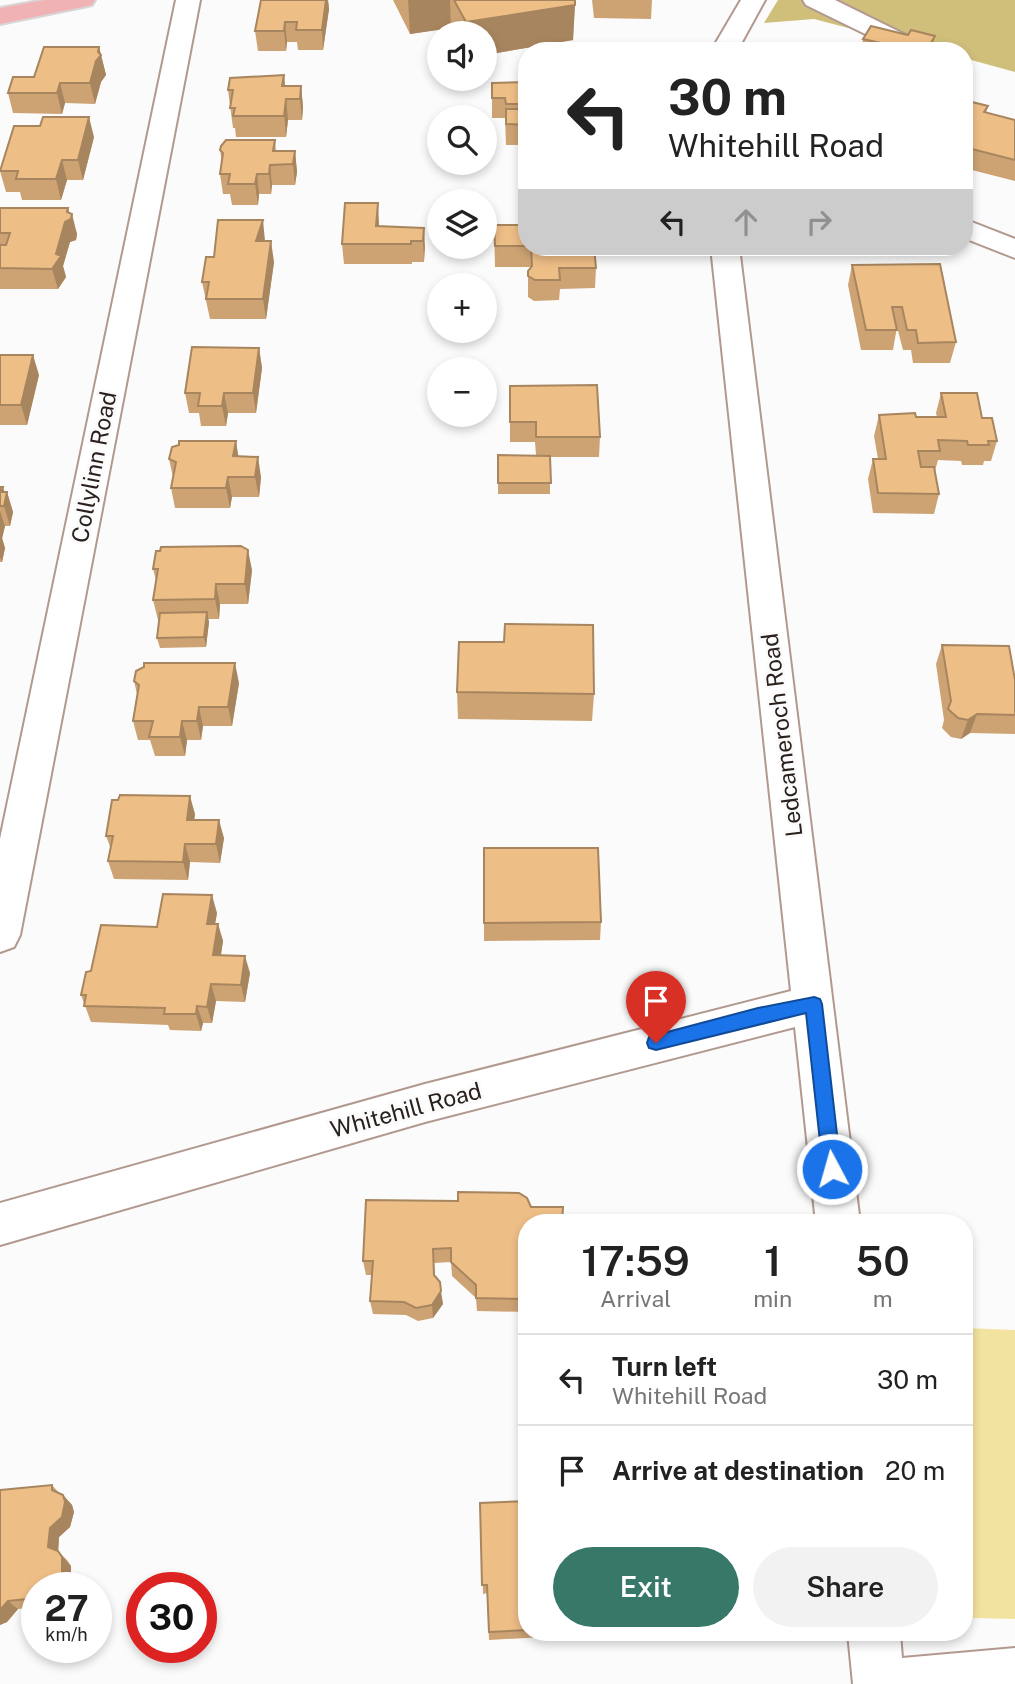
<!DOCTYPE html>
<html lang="en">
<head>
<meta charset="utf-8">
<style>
  :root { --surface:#fff; --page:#f2f2f2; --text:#222; --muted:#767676; --line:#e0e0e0; --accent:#377869 }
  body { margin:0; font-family:"Public Sans",sans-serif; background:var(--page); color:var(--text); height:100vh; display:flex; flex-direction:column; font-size:26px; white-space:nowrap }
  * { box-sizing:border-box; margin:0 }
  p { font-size:23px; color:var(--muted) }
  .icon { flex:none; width:38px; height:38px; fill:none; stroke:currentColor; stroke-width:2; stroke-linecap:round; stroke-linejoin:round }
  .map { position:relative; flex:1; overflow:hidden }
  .sheet { position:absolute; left:518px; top:1214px; width:455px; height:427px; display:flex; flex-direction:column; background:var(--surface); border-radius:28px; box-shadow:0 4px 10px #0003 }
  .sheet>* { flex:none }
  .guide { position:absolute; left:518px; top:42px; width:455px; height:214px; border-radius:28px; box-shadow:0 4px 10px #0003; background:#fff; color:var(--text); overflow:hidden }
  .tools { position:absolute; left:427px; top:21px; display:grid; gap:14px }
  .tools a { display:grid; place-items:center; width:70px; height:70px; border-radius:50%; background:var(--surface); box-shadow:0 4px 10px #0003; font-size:35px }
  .speed { position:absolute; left:21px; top:1572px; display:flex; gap:14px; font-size:35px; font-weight:700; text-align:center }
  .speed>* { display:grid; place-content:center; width:91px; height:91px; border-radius:50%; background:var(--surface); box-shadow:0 4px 10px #0003; line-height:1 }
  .speed small { font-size:18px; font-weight:400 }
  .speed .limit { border:10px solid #d22; background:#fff; color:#111 }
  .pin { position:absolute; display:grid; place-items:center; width:60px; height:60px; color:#fff; margin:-72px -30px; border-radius:50% 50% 50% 0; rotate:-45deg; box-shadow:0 0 7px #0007 }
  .pin .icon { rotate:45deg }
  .me { position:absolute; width:77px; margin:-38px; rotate:354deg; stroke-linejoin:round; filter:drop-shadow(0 0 5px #0008) }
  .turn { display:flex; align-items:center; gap:24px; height:147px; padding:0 35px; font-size:32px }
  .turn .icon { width:91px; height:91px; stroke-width:2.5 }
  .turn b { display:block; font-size:49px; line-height:60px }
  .lanes { display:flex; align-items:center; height:66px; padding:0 35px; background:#0003; justify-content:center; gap:35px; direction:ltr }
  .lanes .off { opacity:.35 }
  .eta { display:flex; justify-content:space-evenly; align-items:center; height:119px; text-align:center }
  .eta b { font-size:42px; font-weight:600; line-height:49px }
  .primary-button { display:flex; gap:14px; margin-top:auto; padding:14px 35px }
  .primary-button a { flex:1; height:80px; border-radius:42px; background:var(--accent); color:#fff; font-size:28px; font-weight:600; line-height:80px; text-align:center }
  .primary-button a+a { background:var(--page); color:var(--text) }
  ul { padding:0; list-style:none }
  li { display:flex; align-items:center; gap:21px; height:91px; padding:0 35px; border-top:2px solid var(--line) }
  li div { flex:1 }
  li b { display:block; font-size:26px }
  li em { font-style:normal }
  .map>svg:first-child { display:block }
  .green { fill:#f3e3a0 }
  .forest { fill:#d0bf7b }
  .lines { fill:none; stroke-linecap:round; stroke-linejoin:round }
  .minor-casing { stroke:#b2998f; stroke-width:4 }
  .major-casing { stroke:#d9d7d6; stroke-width:4 }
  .minor { fill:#fff; fill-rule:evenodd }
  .major { fill:#f1b2b5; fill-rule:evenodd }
  .wall { fill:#cda374 }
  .shaded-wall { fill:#a7855e }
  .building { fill:#eebe87; stroke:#a7855e; stroke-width:2 }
  .route { fill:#1a73e8; stroke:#114b97; stroke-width:2 }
  .labels { text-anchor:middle; stroke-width:6; stroke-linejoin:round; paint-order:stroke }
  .street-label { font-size:23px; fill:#2a201c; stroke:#fbfbfb }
</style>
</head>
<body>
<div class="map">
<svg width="1015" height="1684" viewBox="0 0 1015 1684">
  <rect width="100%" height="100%" fill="#fbfbfb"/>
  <!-- green -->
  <path class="green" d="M964,1328L1015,1330V1619L973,1618L964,1543Z"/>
  <!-- forest -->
  <path class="forest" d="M778,0H1015V72L964,58V51H936L814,19L764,23Z"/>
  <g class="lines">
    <defs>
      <g id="minor">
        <path d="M176,0H200L20,935L14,947L0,952V839Z"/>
        <path d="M741,0H765L737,51H711Z"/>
        <path d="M803,0H835L916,40L935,46L939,51L898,50L806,5Z"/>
        <path d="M964,219L1015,239V258L964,238Z"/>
        <path d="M711,247H739L860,1223H816L795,1027L425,1122L0,1245V1203L425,1084L791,991Z"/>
        <path d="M848,1633H900L902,1658L1015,1648V1684H853Z"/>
      </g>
      <path id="major" d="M44,0H95L92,5L83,7L0,24V8Z"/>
    </defs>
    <!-- minor casing -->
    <use href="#minor" class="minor-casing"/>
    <!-- major casing -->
    <use href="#major" class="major-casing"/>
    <!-- minor -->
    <use href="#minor" class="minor"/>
    <!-- major -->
    <use href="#major" class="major"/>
  </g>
  <!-- wall -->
  <g class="wall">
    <path d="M261,0H328L329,9L323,50H298L297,42H287L286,51H258L255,31Z"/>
    <path d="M393,0H575L573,40L485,55V33H454L451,28L410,34Z"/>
    <path d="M592,0H652L651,19L594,18Z"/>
    <path d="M863,39L931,51H861Z"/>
    <path d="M99,47L106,75L101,82L95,104L65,103L62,114L13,113L8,93L34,77Z"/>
    <path d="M284,75L285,86H301L303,107L302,120H288L286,137H236L235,128H233L228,90Z"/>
    <path d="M527,82V145H506L505,118H492V98Z"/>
    <path d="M964,105L969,106H988L986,113L1015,120V181L964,168Z"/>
    <path d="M94,137L83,180H67L61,200H22L20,192H6L0,171Z"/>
    <path d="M275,140L276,151H295L297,172L295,185H272L271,194H259L258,205H232L230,194H223L220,174L222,162L220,150Z"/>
    <path d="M0,208L69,212L77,234L76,240L70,242L63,266L66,277L58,289H0Z"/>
    <path d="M494,225H527V247H594L596,268L595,288L560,289L559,300L534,301L528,297V271L531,267H495Z"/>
    <path d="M379,226L424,228V262H412V264H344L342,244Z"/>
    <path d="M265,241L274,262L266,319H210L202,282L214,257Z"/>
    <path d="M852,265L956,342L950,363H913L911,350H903L897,327L893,350H861L848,285Z"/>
    <path d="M259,348L262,368L256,413H228L226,426H201L199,413H189L185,393Z"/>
    <path d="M0,355L39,375L27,425H0Z"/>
    <path d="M510,386L600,437L599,457H550V494H498V455H536L535,442H510Z"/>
    <path d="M941,393L982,418L997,441L991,461H984L983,465H962L961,461L938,460L935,471L939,494L934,514L873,513L868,479L873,459H878L874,436L879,415L937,417L936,413Z"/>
    <path d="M236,441L238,456L261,477L259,497H232L230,508H175L171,488L173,477L169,459Z"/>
    <path d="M0,487L4,492H7L13,512L10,526H5L2,537L5,548L2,562H0Z"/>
    <path d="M153,569L252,570L248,604H220L219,619H208L209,622L206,647L160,648L157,638L160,620H158L153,600L156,580Z"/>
    <path d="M942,645L1015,680V734L970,733L961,739L951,737L942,728L944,720L936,664Z"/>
    <path d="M134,681L239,683L232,726H203L201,740H187L185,756H155L150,740H138L133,721L137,694Z"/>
    <path d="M457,692L594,694L592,721L458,719Z"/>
    <path d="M195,814L194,820L224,838L220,863L190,862L188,880L114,879L108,861L111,849L106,836Z"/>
    <path d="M484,848L601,922L600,940L484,941Z"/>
    <path d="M217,913L215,924H218L223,941L221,955L250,973L245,1002L216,1001L212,1023H203L201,1031L170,1030L168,1025L91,1022L81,995L91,971L157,927Z"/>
    <path d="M527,1223V1312L477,1311L476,1298L452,1276L451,1262L434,1263L435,1276L443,1304L433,1318L418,1321L406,1315L373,1314L370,1301L372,1275H366L363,1261Z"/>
    <path d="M52,1485L59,1493L63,1495L72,1505L74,1512L70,1527L59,1537L58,1551L67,1560L71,1566V1583L37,1587V1607L18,1609L7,1622L0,1625V1490Z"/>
    <path d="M527,1501V1633H563V1636L489,1640L487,1593L483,1594L480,1503Z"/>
  </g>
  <!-- shaded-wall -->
  <g class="shaded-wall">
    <path d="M326,0H328L329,9L323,50L322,30Z"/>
    <path d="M408,0H450L451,28L410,34Z"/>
    <path d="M575,5L573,40L485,55V33H466V22Z"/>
    <path d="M285,22L287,42L286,51L284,31Z"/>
    <path d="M935,36L931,51H926Z"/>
    <path d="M99,47L106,75L101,82L95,104L90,83Z"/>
    <path d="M284,75L288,120L286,137L282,86Z"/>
    <path d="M60,83L65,103L62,114L57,93Z"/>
    <path d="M301,86L303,107L302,120L300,99Z"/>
    <path d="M89,117L94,137L83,180L78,160Z"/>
    <path d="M295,151L297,172L295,185L293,164Z"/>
    <path d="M62,160L67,180L61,200L56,179Z"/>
    <path d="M270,165L272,185L271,194L269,174Z"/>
    <path d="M257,174L259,194L258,205L255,184Z"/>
    <path d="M378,203L379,224L378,246L376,226Z"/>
    <path d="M68,208L71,219L72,214L77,234L76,240L70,242L63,266L66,277L58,289L52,269Z"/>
    <path d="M263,220L265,241H256Z"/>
    <path d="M424,228L425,248L424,262L423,241Z"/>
    <path d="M271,241L274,262L266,319L263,299Z"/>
    <path d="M259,348L262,368L256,413L253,393Z"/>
    <path d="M33,355L39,375L27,425L21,405Z"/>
    <path d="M224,393L228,413L226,426L222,406Z"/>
    <path d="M236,441L239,461L233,456Z"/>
    <path d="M258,457L261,477L259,497L255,477Z"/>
    <path d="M228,477L232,497L230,508L226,488Z"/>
    <path d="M3,487L6,496L7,492L13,512L10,526L4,506L1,492Z"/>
    <path d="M0,511L5,526L2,539L5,548L2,562L0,557Z"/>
    <path d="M248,550L252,570L248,604L245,584Z"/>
    <path d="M216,584L220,604L219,619L215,599Z"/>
    <path d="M207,612L209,622L206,647L204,637Z"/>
    <path d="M235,663L239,683L232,726L228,707Z"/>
    <path d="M199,707L203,726L201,740L197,721Z"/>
    <path d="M977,714L970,733L961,739L968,720Z"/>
    <path d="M182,721L187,740L185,756L180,737Z"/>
    <path d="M190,796L195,814L192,838L187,820Z"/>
    <path d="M219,820L224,838L220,863L216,844Z"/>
    <path d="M185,844L190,862L188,880L183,862Z"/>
    <path d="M212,895L217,913L212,941L207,924Z"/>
    <path d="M218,924L223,941L218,972L213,955Z"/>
    <path d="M245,956L250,973L245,1002L241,985Z"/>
    <path d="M211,984L216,1001L212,1023L207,1007Z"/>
    <path d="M197,1006L203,1023L201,1031L196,1014Z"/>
    <path d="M441,1291L443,1304L433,1318L432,1305Z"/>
    <path d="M63,1495L72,1505L74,1512L70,1527L59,1537L58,1556L48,1547L50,1528Z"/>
    <path d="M58,1551L71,1566V1583L69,1587H52Z"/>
    <path d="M8,1601L18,1609L7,1622L0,1625V1610Z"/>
  </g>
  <!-- building -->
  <g class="building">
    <path d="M261,0H326L322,30H296L297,22H285L284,31H255Z"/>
    <path d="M454,0H575V5L466,22Z"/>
    <path d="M871,26L908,35L911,30L935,36L926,51H916L863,39Z"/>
    <path d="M44,47H99L98,52L101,55L96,61L90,83H60L57,93H8L13,77H34Z"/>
    <path d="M284,75L282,86H301L300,99H286L284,116H233L235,108H230L233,90H228L230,78Z"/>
    <path d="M527,82V104H506L505,98H492V83Z"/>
    <path d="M972,102L988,106L984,112L1015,120V160L964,147V105L969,106Z"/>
    <path d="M506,109H527V125L506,124Z"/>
    <path d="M43,117H89L78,160H62L56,179H16L18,171H0L14,126H40Z"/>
    <path d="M226,140H275L273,151H295L293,164L270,165L269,174H257L255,184H228L230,174H220L223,153L220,150L221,146Z"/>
    <path d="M345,203H378L376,226L424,228L423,241H411V244H342Z"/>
    <path d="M0,208H68L67,212L72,214L71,219L65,222L56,254L61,256L52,269L0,268V245H6L10,233H0Z"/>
    <path d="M218,220H263L256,241H271L263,299H206L209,282H202L206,257H214Z"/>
    <path d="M494,225H527V246H495Z"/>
    <path d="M531,247H594L596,268H559L560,280H535L528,276V271L532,266Z"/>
    <path d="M940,264L956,342L918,343L916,330H907L902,307H892L897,330H866L852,265Z"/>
    <path d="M192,347L259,348L253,393H224L222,406H198L200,393H185Z"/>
    <path d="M0,355H33L21,405H0Z"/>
    <path d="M597,385L600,437H536V422H510V386Z"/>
    <path d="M941,393H977L982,418H992L997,441H988L989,445H968L967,441L938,440L940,451H918L921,467H934L939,494L878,493L873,459H886L879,415L915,413L916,417H946Z"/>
    <path d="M179,441H236L233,456L258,457L255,477H228L226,488H171L176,462L169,459L172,447L179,445Z"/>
    <path d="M498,455L550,456L551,483H498Z"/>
    <path d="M0,487H3L1,492H7L4,506H0Z"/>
    <path d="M241,546L248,550L245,584H216L215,599L153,600L158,569H153L156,551H160L161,547Z"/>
    <path d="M207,612L204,637L157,638L160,613Z"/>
    <path d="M505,624L593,625L594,694L457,692L459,642H504Z"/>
    <path d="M942,645L1009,646L1015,680V715L977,714L968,720L958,718L948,709L951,701Z"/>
    <path d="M144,663H235L228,707H199L197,721H182L180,737H149L153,721H133L139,685L134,681L136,671L144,667Z"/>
    <path d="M120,795L190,796L187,820H219L216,844H185L183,862L108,861L113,836H106L112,800H118Z"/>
    <path d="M484,848H598L601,922L484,923Z"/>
    <path d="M163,894L212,895L207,924H218L213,955L245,956L241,985L211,984L207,1007L197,1006L196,1014H164L165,1008L84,1006L86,995H81L86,972L91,971L101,925L157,927Z"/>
    <path d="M458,1192L519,1193L527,1198L531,1207H563L562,1223H527V1299L476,1298V1285L451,1262V1248L433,1249L434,1275L440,1282L441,1291L432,1305L416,1308L404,1302L370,1301L373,1261H363L366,1200L458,1201Z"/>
    <path d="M52,1485V1490L63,1495L65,1502L62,1517L50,1528L48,1547L58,1551L62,1557V1575L58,1583L52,1587H37V1598L8,1601L0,1610V1490Z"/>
    <path d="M527,1501V1630L489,1632L487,1585H482L480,1503Z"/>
  </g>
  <!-- route -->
  <path class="route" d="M814,997L820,999L822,1004L841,1169L838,1175L832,1177L825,1175L823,1169L806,1013L656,1050L649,1048L647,1043L649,1037L656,1035L758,1008Z"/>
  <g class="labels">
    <!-- street labels -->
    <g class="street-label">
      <text transform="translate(94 467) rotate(-79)" y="8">Collylinn Road</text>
      <text transform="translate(782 735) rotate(-97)" y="8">Ledcameroch Road</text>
      <text transform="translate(406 1110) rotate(-15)" y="8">Whitehill Road</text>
    </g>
  </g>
</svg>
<div class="tools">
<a><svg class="icon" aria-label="sound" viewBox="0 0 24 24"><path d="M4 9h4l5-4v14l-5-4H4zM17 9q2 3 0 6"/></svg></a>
<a><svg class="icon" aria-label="search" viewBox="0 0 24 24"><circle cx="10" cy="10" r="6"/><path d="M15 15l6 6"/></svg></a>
<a><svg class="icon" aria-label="layers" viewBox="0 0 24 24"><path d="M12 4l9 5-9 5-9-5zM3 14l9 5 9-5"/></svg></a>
<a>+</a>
<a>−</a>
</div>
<div class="speed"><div>27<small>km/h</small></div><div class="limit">30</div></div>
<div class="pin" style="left:656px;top:1043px;background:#d93025"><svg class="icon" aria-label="arrive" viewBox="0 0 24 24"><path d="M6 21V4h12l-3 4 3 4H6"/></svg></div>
<svg class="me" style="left:832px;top:1169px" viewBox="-20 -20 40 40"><circle r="17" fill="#1a73e8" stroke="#fff" stroke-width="3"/><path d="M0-11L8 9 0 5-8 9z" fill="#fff"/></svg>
<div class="guide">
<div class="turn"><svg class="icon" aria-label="left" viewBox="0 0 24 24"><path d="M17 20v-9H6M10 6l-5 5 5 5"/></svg><div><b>30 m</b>Whitehill Road</div></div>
<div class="lanes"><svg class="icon" aria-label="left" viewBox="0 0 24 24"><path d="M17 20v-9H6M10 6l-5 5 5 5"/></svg><svg class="icon off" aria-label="ahead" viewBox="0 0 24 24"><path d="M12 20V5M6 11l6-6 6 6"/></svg><svg class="icon off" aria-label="right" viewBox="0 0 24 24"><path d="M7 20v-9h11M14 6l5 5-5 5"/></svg></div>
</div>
<section class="sheet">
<div class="eta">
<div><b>17:59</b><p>Arrival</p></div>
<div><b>1</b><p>min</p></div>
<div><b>50</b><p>m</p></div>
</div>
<ul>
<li><svg class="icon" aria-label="left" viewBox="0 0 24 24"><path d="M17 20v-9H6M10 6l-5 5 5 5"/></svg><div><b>Turn left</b><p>Whitehill Road</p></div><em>30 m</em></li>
<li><svg class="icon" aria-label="arrive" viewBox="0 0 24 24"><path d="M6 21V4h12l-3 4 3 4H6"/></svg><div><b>Arrive at destination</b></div><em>20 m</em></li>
</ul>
<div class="primary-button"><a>Exit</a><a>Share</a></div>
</section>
</div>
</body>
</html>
